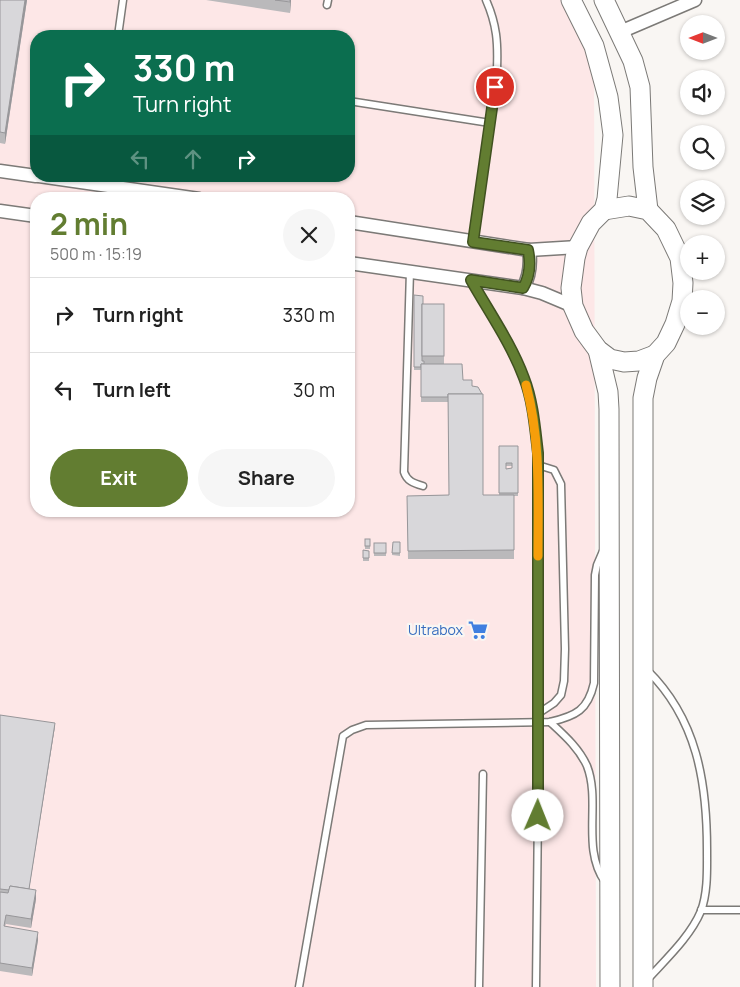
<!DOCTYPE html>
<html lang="en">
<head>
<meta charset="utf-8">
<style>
  :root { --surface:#fff; --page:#f6f6f6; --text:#222; --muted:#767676; --line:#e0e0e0; --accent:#627d31 }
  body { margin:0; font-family:Manrope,sans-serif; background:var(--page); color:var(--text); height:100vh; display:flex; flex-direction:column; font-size:19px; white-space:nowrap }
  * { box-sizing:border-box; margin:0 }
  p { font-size:16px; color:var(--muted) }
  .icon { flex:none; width:28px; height:28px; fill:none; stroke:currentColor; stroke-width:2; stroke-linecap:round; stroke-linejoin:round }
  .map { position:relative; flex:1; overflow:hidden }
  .drawer { position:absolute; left:30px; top:192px; width:325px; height:325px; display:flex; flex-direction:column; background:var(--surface); border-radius:20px; box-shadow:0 1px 4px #0004 }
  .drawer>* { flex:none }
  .top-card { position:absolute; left:30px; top:30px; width:325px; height:152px; border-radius:20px; box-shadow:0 1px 4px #0004; background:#0b6e4f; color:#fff; overflow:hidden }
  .needle { width:32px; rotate:270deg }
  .buttons { position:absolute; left:680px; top:15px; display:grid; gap:10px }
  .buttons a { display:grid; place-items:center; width:45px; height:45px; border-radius:50%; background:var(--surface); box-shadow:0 1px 4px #0004; font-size:25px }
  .pin { position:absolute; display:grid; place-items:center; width:42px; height:42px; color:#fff; margin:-21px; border:2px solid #fff; border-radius:50%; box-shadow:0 1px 5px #0007 }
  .me { position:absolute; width:55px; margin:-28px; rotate:1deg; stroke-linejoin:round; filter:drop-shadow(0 0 4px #0008) }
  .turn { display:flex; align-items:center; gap:18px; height:105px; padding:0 20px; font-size:22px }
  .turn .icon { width:65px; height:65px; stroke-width:2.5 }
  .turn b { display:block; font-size:35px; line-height:42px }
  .lanes { display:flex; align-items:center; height:48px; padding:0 20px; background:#0003; justify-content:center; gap:25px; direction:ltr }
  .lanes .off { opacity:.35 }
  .round { display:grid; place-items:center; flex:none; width:52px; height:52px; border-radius:26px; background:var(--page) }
  .summary { display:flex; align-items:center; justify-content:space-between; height:85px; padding:0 20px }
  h1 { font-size:30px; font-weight:700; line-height:38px; color:var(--accent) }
  .action { display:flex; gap:10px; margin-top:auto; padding:10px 20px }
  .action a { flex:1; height:58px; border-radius:30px; background:var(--accent); color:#fff; font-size:20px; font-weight:700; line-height:58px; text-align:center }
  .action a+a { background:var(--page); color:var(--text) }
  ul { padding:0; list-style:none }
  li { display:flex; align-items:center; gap:15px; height:75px; padding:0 20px; border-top:1px solid var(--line) }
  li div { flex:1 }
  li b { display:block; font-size:19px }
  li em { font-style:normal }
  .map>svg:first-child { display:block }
  .industrial { fill:#fde7e7; fill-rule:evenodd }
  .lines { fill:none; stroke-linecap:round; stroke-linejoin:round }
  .service-casing { stroke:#7c7a77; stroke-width:9 }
  .minor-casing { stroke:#7c7a77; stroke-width:15 }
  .secondary-casing { stroke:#7c7a77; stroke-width:21 }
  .service { stroke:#fff; stroke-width:6 }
  .minor { stroke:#fff; stroke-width:12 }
  .secondary { stroke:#fff; stroke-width:19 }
  .wall { fill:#bab9bb; fill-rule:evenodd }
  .shaded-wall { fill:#979699 }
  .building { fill:#d8d7da; stroke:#979699; fill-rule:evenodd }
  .route-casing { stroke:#405120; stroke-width:12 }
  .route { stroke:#627d31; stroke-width:9 }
  .slow { stroke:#f59e0b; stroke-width:9 }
  .labels { text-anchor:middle; stroke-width:4.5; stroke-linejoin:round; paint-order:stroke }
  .shop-label { font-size:14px; fill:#366cbe; stroke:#f9f6f3; text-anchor:end }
</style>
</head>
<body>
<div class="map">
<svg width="740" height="987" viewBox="0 0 740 987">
  <rect width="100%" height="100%" fill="#f9f6f3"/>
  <!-- industrial -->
  <path class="industrial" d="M0,0H573L594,46L596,987H0ZM36,36H349V176H36ZM36,199H349V511H36Z"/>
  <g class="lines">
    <defs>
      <g id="service">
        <path d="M327,5L328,0"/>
        <path d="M118,36L123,0"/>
        <path d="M349,101L490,123"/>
        <path d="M473,241L497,69C498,43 497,25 486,0"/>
        <path d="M410,271L404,472C407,481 413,483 423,486"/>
        <path d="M472,281L506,340L524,378L532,407L538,453L539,721L536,987"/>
        <path d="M538,465L554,470L561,484L565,649L564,681L561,695L554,703L539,713"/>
        <path d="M550,722C564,735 579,748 587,766C601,802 581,848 605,882"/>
        <path d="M701,910H740"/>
        <path d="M647,980C666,959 690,937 701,911C708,892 707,869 707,850C707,782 697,719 647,670"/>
        <path d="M299,987L343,736L352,730L366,725L550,722C576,716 588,710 594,683L595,575L597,565L603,551"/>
        <path d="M479,987L483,774"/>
      </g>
      <g id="minor">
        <path d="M620,32L695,0"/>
        <path d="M0,171L36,176"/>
        <path d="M39,176L199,199"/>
        <path d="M0,211L36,216"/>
        <path d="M349,222L529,250L578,247"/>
        <path d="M349,263L523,288L542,293L573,306"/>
        <path d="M523,288C530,276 531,264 529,250"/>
      </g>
      <g id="secondary">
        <path d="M571,0L594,46L608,97L613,135L607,199L604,210L591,223L578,247L575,258L571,288L573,306L584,331L598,350L610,359L624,362L639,361L655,355"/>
        <path d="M604,0L633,61L640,87L643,167L648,210"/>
        <path d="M604,210L629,206L648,210L666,229L680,258L683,283L682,301L675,324L666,343L655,355L647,378L643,398V987"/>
        <path d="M598,350L608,392L609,409L610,987"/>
      </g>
    </defs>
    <!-- service casing -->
    <use href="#service" class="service-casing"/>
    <!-- minor casing -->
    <use href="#minor" class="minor-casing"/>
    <!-- secondary casing -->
    <use href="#secondary" class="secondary-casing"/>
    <!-- service -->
    <use href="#service" class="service"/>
    <!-- minor -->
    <use href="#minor" class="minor"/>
    <!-- secondary -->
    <use href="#secondary" class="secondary"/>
  </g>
  <!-- wall -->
  <g class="wall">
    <path d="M0,0H27L5,144L0,143Z"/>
    <path d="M206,0H291L290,13Z"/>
    <path d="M414,295L423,304H444V364H424L463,380L472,386L483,495H499V446H518V496H514V559H408L407,496L449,495L448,402H421V370H414ZM506,466H512V468L506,469Z"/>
    <rect x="365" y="539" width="5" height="10"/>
    <path d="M393,542H400V556L392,555Z"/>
    <rect x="374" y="543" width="12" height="13"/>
    <path d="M363,550L369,551V561H363Z"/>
    <path d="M0,715L55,726L29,889L36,899L31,928L6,924L5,926L38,940L32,976L0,971Z"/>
  </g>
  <!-- shaded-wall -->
  <g class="shaded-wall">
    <path d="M25,0H27L5,144V133Z"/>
    <path d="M290,0H291L290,13Z"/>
    <path d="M55,723V726L28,896V893Z"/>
    <path d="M36,890V899L31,928V919Z"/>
    <path d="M38,932V940L32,976V968Z"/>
  </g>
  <!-- building -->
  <g class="building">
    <path d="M0,0H25L5,133L0,132Z"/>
    <path d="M275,0H290V2Z"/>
    <path d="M414,295L423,296V304H422V361H424V364H421V367H414Z"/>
    <rect x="422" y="304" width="22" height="52"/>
    <path d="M421,364H462L463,380H472V386L478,387L482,394H448V397H421Z"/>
    <path d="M448,394H483V495H514V550L408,551L407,496L449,495Z"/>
    <path d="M499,446H518V493H499ZM506,463H512V468L506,469Z"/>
    <rect x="365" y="539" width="5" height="7"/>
    <path d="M393,542H400V553H392Z"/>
    <rect x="374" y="543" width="12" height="10"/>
    <path d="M363,550L369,551V558H363Z"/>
    <path d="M0,715L55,723L29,889L10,886L9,890L0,889Z"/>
    <path d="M10,886L36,890L31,919L6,915L4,926L38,932L32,968L0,963V892L8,893Z"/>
  </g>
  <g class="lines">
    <defs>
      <path id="route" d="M495,87L473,242L528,250C531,264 530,276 523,288L471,280C489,312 511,343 524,378C533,401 535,428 538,453V816"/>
    </defs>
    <!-- route casing -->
    <use href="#route" class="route-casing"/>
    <!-- route -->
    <use href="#route" class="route"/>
    <!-- slow -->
    <path class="slow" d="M526,385C541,441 538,498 538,556"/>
  </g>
  <!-- icons -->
  <defs>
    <symbol id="supermarket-bare" viewBox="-9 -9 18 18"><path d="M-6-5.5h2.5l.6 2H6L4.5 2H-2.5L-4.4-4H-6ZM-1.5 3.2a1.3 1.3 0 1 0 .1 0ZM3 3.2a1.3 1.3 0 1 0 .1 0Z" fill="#3f7fe0" stroke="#f9f6f3" stroke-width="2.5" paint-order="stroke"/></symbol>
  </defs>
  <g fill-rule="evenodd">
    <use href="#supermarket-bare" x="464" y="616" width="28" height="28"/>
  </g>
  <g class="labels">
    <!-- shop labels -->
    <g class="shop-label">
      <text x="463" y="635">Ultrabox</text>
    </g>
  </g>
</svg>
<div class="buttons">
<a><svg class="needle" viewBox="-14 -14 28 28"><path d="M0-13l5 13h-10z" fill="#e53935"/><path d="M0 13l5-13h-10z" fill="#767676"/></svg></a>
<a><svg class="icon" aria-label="sound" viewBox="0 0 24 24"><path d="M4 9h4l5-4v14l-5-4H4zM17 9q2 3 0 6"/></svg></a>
<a><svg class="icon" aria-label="search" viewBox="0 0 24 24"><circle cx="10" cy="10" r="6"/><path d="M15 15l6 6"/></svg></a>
<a><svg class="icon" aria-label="layers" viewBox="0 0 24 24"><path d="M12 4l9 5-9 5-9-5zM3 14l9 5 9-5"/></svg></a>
<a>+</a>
<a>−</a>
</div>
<div class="pin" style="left:495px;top:87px;background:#d93025"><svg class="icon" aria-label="arrive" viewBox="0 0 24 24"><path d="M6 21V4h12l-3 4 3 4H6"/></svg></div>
<svg class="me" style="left:538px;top:816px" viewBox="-20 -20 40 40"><circle r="19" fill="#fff"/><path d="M0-13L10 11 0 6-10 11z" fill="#627d31"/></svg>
<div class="top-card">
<div class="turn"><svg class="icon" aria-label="right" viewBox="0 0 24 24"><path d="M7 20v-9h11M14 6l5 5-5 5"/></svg><div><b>330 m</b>Turn right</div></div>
<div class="lanes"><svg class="icon off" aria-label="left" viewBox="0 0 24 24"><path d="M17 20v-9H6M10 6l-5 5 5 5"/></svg><svg class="icon off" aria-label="ahead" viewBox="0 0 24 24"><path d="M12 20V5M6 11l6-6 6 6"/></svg><svg class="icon" aria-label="right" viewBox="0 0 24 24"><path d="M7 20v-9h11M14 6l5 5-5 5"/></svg></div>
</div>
<section class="drawer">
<div class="summary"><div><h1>2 min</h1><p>500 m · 15:19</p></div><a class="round"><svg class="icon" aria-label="close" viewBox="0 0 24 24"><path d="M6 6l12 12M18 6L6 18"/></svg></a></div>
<ul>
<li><svg class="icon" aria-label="right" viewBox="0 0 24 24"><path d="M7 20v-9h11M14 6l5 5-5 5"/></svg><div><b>Turn right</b></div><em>330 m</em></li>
<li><svg class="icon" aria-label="left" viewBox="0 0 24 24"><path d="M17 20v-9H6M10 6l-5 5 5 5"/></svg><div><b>Turn left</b></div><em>30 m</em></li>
</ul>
<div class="action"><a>Exit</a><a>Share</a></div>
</section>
</div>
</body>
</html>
